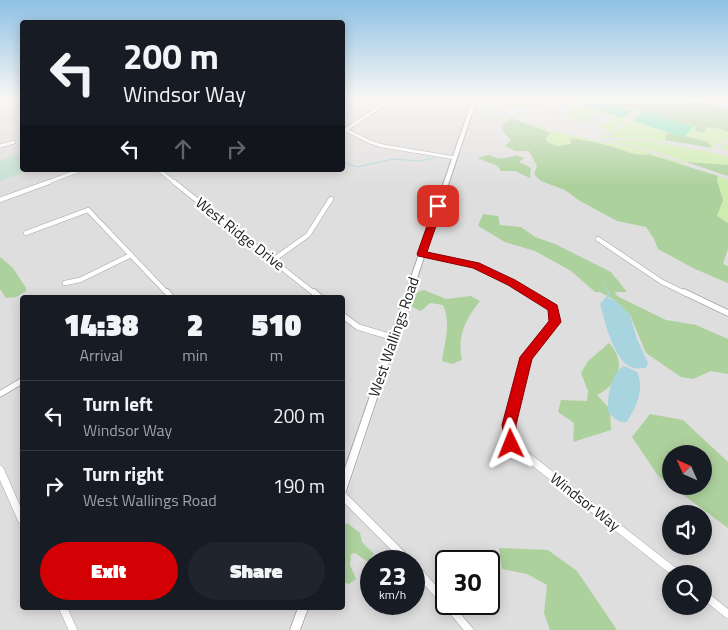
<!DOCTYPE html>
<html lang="en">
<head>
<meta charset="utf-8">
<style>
  :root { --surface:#171b24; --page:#20242c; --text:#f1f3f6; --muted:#9ea1a6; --line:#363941; --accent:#d30004 }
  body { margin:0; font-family:"Titillium Web",sans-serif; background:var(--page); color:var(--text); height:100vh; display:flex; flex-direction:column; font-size:19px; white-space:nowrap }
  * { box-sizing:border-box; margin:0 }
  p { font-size:16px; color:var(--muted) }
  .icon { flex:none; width:28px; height:28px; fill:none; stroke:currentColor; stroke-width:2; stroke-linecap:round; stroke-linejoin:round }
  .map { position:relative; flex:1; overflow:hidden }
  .side { position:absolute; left:20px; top:295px; width:325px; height:315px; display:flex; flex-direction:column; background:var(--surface); border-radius:5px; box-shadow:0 2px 12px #0003 }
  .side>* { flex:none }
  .guide { position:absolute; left:20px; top:20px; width:325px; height:152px; border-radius:5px; box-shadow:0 2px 12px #0003; background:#171b24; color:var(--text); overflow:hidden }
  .needle { width:32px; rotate:315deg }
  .controls { position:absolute; left:662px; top:445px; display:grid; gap:10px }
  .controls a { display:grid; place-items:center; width:50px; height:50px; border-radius:50%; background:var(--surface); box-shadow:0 2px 12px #0003; font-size:25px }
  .speed { position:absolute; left:360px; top:550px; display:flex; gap:10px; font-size:25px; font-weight:700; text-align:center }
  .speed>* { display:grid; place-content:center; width:65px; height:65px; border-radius:50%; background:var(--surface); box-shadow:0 2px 12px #0003; line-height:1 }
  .speed small { font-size:12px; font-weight:400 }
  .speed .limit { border:2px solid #111; border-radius:8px; background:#fff; color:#111 }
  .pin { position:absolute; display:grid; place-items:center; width:42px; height:42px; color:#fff; margin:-21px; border-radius:10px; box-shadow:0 2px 8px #0006 }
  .me { position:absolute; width:55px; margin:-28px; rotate:358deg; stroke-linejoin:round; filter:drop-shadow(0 0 4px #0008) }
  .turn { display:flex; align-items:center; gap:18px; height:105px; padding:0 20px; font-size:22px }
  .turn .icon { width:65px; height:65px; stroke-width:2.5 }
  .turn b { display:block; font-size:35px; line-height:42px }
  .lanes { display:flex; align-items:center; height:48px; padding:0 20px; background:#0003; justify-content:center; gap:25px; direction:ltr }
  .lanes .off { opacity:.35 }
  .eta { display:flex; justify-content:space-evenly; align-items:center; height:85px; text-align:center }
  .eta b { font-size:30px; font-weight:800; line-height:35px }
  .button { display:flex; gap:10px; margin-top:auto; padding:10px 20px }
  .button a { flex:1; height:58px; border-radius:30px; background:var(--accent); color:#fff; font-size:20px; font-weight:800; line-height:58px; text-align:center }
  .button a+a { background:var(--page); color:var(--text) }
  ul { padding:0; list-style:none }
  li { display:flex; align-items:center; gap:15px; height:70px; padding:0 20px; border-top:1px solid var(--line) }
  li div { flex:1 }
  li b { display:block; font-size:19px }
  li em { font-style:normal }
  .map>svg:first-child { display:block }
  .residential { fill:#dfdede; fill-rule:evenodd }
  .grass { fill:#ceecae }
  .forest { fill:#add19d; fill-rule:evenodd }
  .wetland { fill:#c5e0d3 }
  .pitch { fill:#86e1bc }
  .parking { fill:#e1e1e1 }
  .water { fill:#a8d4df }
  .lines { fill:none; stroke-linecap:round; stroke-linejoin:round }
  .stream-far1 { stroke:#a8d4df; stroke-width:1 }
  .stream { stroke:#a8d4df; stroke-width:2 }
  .minor-far3-casing { stroke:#a8a8a8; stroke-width:4 }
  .minor-far2-casing { stroke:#a8a8a8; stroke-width:5.5 }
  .minor-far1-casing { stroke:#a8a8a8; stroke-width:7 }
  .minor-casing { stroke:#a8a8a8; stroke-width:9 }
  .tertiary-casing { stroke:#a8a8a8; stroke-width:2 }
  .minor-far3 { stroke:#fff; stroke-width:3 }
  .minor-far2 { stroke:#fff; stroke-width:4.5 }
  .minor-far1 { stroke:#fff; stroke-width:5.5 }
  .minor { stroke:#fff; stroke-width:8 }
  .tertiary { fill:#fff; fill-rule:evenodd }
  .route { fill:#d30004; stroke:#890003 }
  .labels { text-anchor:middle; stroke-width:4.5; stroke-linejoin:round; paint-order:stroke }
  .street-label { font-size:15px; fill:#212121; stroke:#fff }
</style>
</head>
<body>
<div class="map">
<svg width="728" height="630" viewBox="0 0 728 630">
  <rect width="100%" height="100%" fill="#f2eee8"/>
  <!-- residential -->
  <g class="residential">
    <path d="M0,98H22V170H342L343,98H472L343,478L342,298H22V608H297L289,630H0Z"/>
    <path d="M476,98H728V630H302L309,608H342L343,507ZM671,454H704V486H671ZM671,514H704V546H671ZM371,561H414V604H371ZM446,561H489V604H446ZM671,574H704V606H671Z"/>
  </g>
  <!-- grass -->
  <g class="grass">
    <path d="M476,98H545L542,100L534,99L526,105L533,107L531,109L511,108L518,102L509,98C501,102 494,105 486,107L475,103Z"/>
    <path d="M549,98H583L590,100L597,98L639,111L611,131L606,138H601L608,130L599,127L615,117L598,112L585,123L569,118L570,109Z"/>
    <path d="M473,107L561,133L600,141L597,145L570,139L571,143L557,146L547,142L545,138L551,132L511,118L508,120L473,109Z"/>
    <path d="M642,110L698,127L694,130L717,128L728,132V139L721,143L728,145V150L721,149V144L714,143L716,149L712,148L708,142L671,132L666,135L664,142L646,139L608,138Z"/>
    <path d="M605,140L647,141L706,151L728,157V165L686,162L657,152Z"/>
    <path d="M603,142L635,148L688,165L687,167L648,154L643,155L600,146Z"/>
    <path d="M718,176L728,180V223L717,216L723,200L717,181Z"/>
  </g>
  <!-- forest -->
  <g class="forest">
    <path d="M597,98H687L728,110V132L717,128L708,127L702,133L694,130L697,127Z"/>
    <path d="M511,118L551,133L545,138L547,142L557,146L571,144L570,138C583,140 596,142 609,146C622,149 635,157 648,154L718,176L717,181L723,200L717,216L728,223V249L723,264L728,266V283L695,269L658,249L654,239L646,227L617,221L580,201L565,190L541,181L534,174L537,166L529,151H515L505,146L511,140L503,132V124Z"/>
    <path d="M671,132L708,142L712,148L665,140L666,135Z"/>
    <path d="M489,155C499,160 506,159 516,155L524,158L519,162L531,168L530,178L515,171H501L498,166L477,158Z"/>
    <path d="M686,162L728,165V176Z"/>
    <path d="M483,214L498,216L500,225L521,227L535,237L555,244L611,272L627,292H615L617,296L666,320L696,325L728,339V374L711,371L693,379L681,377L646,353L630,315L616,301L600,292H595L571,271L535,251L505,242L478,226Z"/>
    <path d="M0,257L13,268L26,288V291L16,297L6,298L0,289Z"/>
    <path d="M424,290L446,299L471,296L480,301C465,320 457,336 462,360L452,364L442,361C445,342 451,323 443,305L430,303L421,311L412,307L413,293Z"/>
    <path d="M609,343C627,362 619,385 597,395L610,409L611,430L573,442L574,423L558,412L561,400L587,401L588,391L581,373L588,361Z"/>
    <path d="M650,414L683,420L728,462V528L659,477L632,437ZM671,454H704V486H671Z"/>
    <path d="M347,523L360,533L362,542L374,554L368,562L355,553L351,554L350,565L356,579L349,584L342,582L343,527Z"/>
    <path d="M499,548L548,550L577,571L617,630H550L544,613L547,585L527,574L502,569Z"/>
  </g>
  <!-- wetland -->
  <path class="wetland" d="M22,153V170H30L0,181V160Z"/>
  <!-- pitch -->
  <g class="pitch">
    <path d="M595,99L633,111L623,118L584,105Z"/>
    <path d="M644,111L694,127L684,137L633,121Z"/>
  </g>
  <!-- parking -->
  <path class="parking" d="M548,98L570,109L569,118L609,130L598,141L561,133L503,115L513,108H526L560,115V108L541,101Z"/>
  <!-- water -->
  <g class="water">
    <path d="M606,297L616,301L630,315L637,339L648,363L646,368C643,368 638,369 634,368C614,364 605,321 600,304Z"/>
    <path d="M624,366L637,372C645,390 636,407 627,422C619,424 613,417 608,412C607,398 611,372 624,366Z"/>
  </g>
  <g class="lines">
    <!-- stream-far1 -->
    <g class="stream-far1">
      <path d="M342,162L357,167L393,159L419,161L434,158"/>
      <path d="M603,283L609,294"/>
    </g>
    <!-- stream -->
    <path class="stream" d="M607,298L609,292"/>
    <defs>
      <g id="minor-far3">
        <path d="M342,128L370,142L383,146L455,158"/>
        <path d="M345,130L394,98"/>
        <path d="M0,146L14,142"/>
        <path d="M159,170L175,183"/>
        <path d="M46,183L80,170"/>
      </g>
      <g id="minor-far2">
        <path d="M174,182L315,294"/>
        <path d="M0,200L49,182"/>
        <path d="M26,233L88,210L168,294"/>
        <path d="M598,239L662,282L687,294"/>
        <path d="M421,254L476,265L529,294"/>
        <path d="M273,260L308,235L331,199"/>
        <path d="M65,283L80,280L131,255"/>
      </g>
      <g id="minor-far1">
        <path d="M167,292L172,298"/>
        <path d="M314,292L321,298"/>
        <path d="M684,292L728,313"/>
        <path d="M342,315L358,327L395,338"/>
        <path d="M0,394L22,381"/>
        <path d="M510,439L509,425L527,357L555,322L553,308L527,292"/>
      </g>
      <g id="minor">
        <path d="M510,438L511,444L677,574"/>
        <path d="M0,470L22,520"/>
        <path d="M342,495L408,561"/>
        <path d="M414,567L446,603"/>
        <path d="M704,595L728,614"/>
        <path d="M447,604L469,630"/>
        <path d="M63,608L73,630"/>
      </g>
      <g id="tertiary">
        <path d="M473,98H477L345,494L342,495V477Z"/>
        <path d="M298,608H308L300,630H290Z"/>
      </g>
    </defs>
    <!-- minor-far3 casing -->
    <use href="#minor-far3" class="minor-far3-casing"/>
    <!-- minor-far2 casing -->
    <use href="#minor-far2" class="minor-far2-casing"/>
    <!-- minor-far1 casing -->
    <use href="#minor-far1" class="minor-far1-casing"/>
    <!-- minor casing -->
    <use href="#minor" class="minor-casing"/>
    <!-- tertiary casing -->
    <use href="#tertiary" class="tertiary-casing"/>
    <!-- minor-far3 -->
    <use href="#minor-far3" class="minor-far3"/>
    <!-- minor-far2 -->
    <use href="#minor-far2" class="minor-far2"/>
    <!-- minor-far1 -->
    <use href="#minor-far1" class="minor-far1"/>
    <!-- minor -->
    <use href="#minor" class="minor"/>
    <!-- tertiary -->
    <use href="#tertiary" class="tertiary"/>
  </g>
  <!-- sky -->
  <linearGradient id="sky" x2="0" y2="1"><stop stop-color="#8ec1e4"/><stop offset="0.53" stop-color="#f9f7f5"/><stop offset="1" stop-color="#f9f7f5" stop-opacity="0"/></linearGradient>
  <rect width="728" height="186" fill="url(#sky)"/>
  <!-- route -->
  <path class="route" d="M438,203L443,206L427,252L479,263L515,280L557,305L561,322L532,359L516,425L519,444L516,449L511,451L506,449L502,425L520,357L549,321L548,310L508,285L473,268L418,256L417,254L434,206Z"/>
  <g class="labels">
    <!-- street labels -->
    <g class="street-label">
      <text transform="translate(240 234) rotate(38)" y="5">West Ridge Drive</text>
      <text transform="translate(394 337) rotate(-71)" y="5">West Wallings Road</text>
      <text transform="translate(585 502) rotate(38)" y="5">Windsor Way</text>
    </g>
  </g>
</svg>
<div class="controls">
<a><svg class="needle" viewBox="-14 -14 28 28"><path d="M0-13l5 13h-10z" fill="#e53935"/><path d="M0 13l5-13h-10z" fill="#9ea1a6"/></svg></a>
<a><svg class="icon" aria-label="sound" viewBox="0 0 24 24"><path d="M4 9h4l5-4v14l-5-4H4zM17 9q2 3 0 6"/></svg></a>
<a><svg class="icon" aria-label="search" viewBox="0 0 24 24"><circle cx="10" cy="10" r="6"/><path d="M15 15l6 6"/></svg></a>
</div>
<div class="speed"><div>23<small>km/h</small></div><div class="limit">30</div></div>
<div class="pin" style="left:438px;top:206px;background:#d93025"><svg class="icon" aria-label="arrive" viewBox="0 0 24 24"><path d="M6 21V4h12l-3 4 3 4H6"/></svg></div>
<svg class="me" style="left:511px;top:444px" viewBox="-20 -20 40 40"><path d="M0-17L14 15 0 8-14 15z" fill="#d30004" stroke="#fff" stroke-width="4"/></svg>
<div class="guide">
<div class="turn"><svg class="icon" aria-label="left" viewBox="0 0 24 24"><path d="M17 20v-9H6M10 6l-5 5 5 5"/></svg><div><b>200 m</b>Windsor Way</div></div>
<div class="lanes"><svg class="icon" aria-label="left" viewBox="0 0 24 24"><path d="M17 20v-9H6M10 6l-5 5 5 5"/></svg><svg class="icon off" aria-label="ahead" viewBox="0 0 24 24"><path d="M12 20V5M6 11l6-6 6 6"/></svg><svg class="icon off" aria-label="right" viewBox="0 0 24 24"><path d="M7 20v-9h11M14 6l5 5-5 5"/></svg></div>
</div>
<section class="side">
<div class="eta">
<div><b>14:38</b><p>Arrival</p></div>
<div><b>2</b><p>min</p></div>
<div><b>510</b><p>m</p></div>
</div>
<ul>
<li><svg class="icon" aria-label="left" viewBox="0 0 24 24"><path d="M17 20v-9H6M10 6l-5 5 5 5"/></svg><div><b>Turn left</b><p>Windsor Way</p></div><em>200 m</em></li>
<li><svg class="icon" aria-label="right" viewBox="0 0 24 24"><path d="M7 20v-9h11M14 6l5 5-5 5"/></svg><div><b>Turn right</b><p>West Wallings Road</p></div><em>190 m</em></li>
</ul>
<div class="button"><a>Exit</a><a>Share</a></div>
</section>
</div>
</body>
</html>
